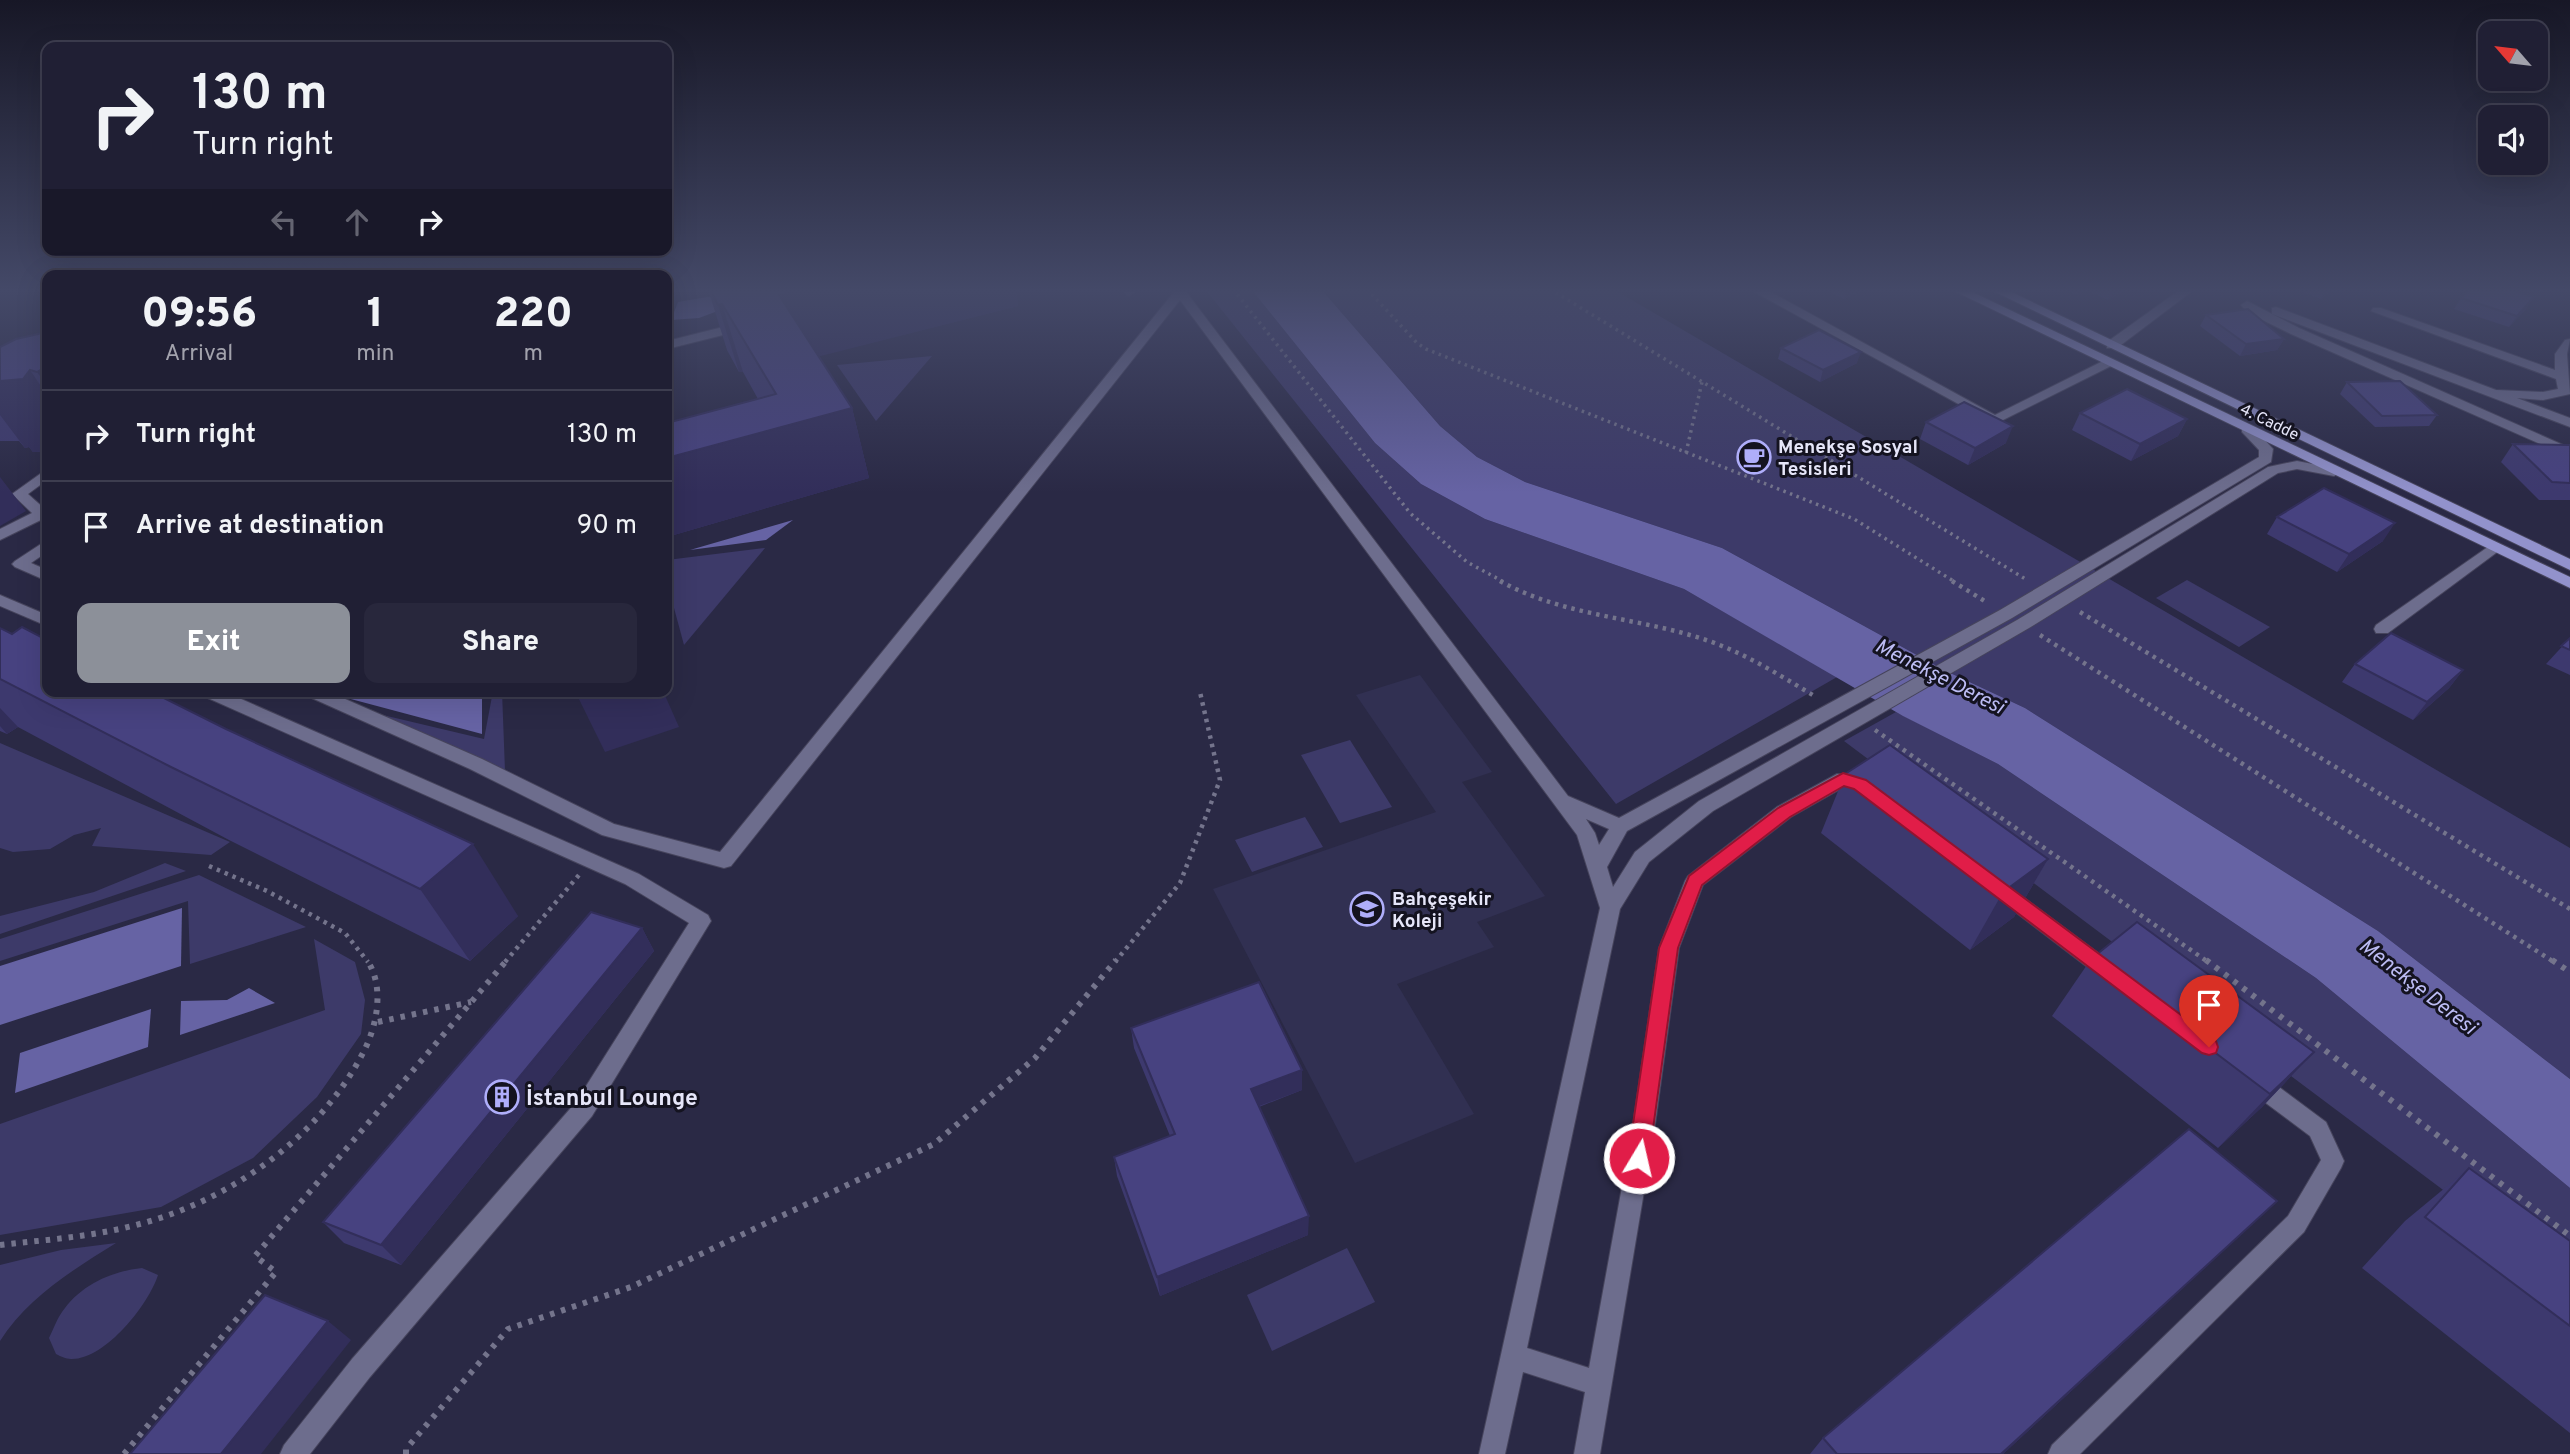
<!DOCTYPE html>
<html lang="en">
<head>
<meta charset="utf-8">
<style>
  :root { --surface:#201f34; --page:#28273c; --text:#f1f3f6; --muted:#a2a2ac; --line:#3d3d4f; --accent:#8c9099 }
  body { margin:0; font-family:Overpass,sans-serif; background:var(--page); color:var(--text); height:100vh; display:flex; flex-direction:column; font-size:26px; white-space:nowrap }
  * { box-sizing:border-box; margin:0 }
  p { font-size:23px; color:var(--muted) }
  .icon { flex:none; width:38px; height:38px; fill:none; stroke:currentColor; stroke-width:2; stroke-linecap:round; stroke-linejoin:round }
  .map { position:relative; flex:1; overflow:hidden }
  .drawer { position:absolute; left:42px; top:270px; width:630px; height:427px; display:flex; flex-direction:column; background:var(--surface); border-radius:14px; box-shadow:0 7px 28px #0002,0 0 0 2px var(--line) }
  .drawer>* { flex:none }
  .banner { position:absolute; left:42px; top:42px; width:630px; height:214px; border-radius:14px; box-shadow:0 7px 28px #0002,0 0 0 2px var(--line); background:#201f34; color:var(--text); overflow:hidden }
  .needle { width:46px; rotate:298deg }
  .fabs { position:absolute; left:2478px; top:21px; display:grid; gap:14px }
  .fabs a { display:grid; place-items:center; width:70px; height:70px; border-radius:14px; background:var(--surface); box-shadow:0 7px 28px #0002,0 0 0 2px var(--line); font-size:35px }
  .pin { position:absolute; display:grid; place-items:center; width:60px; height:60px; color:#fff; margin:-72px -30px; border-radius:50% 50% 50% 0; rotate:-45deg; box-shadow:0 0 7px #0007 }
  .pin .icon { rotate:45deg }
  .me { position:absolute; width:77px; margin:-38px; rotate:9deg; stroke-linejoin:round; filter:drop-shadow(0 0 5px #0008) }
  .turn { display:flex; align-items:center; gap:24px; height:147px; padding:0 35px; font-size:32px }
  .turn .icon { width:91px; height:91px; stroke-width:2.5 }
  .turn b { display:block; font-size:49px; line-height:60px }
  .lanes { display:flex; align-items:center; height:66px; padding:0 35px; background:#0003; justify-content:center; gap:35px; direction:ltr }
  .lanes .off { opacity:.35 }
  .eta { display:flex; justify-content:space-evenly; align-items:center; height:119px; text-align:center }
  .eta b { font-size:42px; font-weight:800; line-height:49px }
  .primary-button { display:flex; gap:14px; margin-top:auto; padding:14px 35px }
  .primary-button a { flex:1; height:80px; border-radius:14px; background:var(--accent); color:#fff; font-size:28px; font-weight:800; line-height:80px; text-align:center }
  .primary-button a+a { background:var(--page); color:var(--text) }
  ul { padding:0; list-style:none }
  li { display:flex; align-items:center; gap:21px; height:91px; padding:0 35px; border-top:2px solid var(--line) }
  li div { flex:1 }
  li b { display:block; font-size:26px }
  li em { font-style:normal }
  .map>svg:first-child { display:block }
  .built { fill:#313052 }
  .green { fill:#3d3a69 }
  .water { fill:#6663a4 }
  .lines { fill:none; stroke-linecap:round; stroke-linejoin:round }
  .minor-casing { stroke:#46445c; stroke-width:2 }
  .major-casing { stroke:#46445c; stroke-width:2 }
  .path-far2 { stroke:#74748c; stroke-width:3.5; stroke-dasharray:2.5 4.5; stroke-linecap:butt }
  .path-far1 { stroke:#74748c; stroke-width:4.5; stroke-dasharray:3.5 5; stroke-linecap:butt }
  .path { stroke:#74748c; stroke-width:6; stroke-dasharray:4.5 7; stroke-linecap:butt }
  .minor { fill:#6d6d8d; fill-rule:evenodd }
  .major { fill:#9292cc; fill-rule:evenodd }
  .wall { fill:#3d396e }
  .shaded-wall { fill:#322e5a }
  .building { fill:#474280; stroke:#322e5a; stroke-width:2 }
  .route { fill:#e11d48; stroke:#92132f; stroke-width:2 }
  .labels { text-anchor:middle; stroke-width:6; stroke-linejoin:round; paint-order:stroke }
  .far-street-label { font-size:16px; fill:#e6e6f9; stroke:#141320 }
  .poi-label { font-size:19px; font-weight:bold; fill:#e6e6f9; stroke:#141320; text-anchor:start }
  .water-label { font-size:21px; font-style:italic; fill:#bcbcf4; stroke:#141320 }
  .near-poi-label { font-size:23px; font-weight:bold; fill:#e6e6f9; stroke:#141320; text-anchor:start }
</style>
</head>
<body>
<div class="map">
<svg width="2570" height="1454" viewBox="0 0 2570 1454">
  <rect width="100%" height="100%" fill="#2a2945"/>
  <!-- built -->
  <path class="built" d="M1420,675L1492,772L1462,782L1545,896L1477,922L1494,947L1397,984L1474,1114L1355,1163L1213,889L1436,812L1356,695Z"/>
  <!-- green -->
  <g class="green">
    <path d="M1205,289H1251L1375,443L1421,484L1485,519L1684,589L1837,677L1616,804Z"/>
    <path d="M1321,289H1613L2570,848V1079L2378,931L2025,708L1946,671L1722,548L1525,482L1477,457L1440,426Z"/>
    <path d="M932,356L876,421L837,365Z"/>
    <path d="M765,548L684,645L667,582V560Z"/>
    <path d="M2187,580L2270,627L2239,647L2156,598Z"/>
    <path d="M493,691H502L505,771L366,711L484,739Z"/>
    <path d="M1896,712L1998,764L2316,978L2570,1188V1285L1844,741Z"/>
    <path d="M1350,740L1392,807L1340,823L1301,755Z"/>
    <path d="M0,743L230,842L211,855L92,846L101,828L74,835L50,849L13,852L0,848Z"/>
    <path d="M1305,817L1323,847L1252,872L1235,840Z"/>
    <path d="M165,863L186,871L0,934V916L94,892Z"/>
    <path d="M199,875L306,927L190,964L188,901L0,961V939Z"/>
    <path d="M314,939L355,962L365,1000L361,1034L317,1097L253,1158L161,1207L0,1235V1124L325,1010Z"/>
    <path d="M116,1243C74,1269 27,1298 0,1341V1265L61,1250Z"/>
    <path d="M1347,1248L1375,1302L1272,1351L1247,1295Z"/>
    <path d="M142,1268L158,1275C149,1304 105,1360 71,1359C66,1359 60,1356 56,1354L49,1338C54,1328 58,1316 65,1308C83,1284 113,1271 142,1268Z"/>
  </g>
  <!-- water -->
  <g class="water">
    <path d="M1251,289H1321L1440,426L1477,457L1525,482L1722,548L1946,671L2025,708L2378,931L2570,1079V1188L2316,978L1998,764L1903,716L1684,589L1485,519L1421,484L1375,443Z"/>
    <path d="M713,296L739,303L699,318L671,320L678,302Z"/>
    <path d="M793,520L766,540L690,550Z"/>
    <path d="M371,691H482V734L347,698Z"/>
    <path d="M182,908L181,966L0,1025V966Z"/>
    <path d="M249,988L275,1003L180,1035L181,1001L227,1000Z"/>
    <path d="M151,1009L148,1047L15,1093L20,1053Z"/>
  </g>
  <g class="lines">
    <defs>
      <g id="minor">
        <path d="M1120,289H1133L1135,292L1129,296Z"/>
        <path d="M1172,289H1184L1568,796L1619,818L2000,610L2259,457V450L2242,432V426H2252L2273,449L2271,462L2012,618L1627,831L1607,867L1613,887L1635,852L1699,801L2017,620L2268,467L2297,461L2339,469L2341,472L2334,476L2297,469L2278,473L2029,628L1713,811L1649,862L1620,909L1527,1348L1589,1368L1632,1132L1659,948L1685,881L1688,876L1777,807L1837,774H1849L1870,782L1873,787L1870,792L1864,794L1844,787L1791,817L1703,885L1679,948L1654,1132L1600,1454H1574L1585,1392L1523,1372L1505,1454H1479L1600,908L1577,835L1180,300L731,866L724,868L602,835L470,769L305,695L303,691H327L482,759L614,824L720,852L1174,292ZM1586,819L1609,829L1599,845L1595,833Z"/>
        <path d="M1749,289H1765L1995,415L2105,360L2110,359L2117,363L1995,424Z"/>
        <path d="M2181,289H2195L2117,348H2107V342Z"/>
        <path d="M2247,301L2299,328L2570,448V457L2291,334L2248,313L2241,305Z"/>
        <path d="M2276,307L2496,390L2543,392L2558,389L2556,379L2371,311L2373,308H2381L2555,370V354L2565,340L2570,339L2567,354L2570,394L2543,400L2517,398L2570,418V427L2272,314V308Z"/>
        <path d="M743,322L749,326L747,329L667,349V341Z"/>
        <path d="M47,469V480L28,494L47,511V517L0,540V529L32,513L12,494Z"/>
        <path d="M47,540V552L31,563L47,570V581L15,567L12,564L15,561Z"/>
        <path d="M2495,542L2503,547L2500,550L2388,633H2376L2374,629L2376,625Z"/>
        <path d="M0,595L47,615V626L0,606Z"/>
        <path d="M199,691H223L639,874L708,915L711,921L592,1116L370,1377L310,1454H280L284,1445L352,1359L576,1102L689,923L625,884L201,695Z"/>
        <path d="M2004,885L2011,888L2117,967L2120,973L2117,979L2110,982L2103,979L1997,898L1994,893L1997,888Z"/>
        <path d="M2255,1072L2263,1075L2326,1122L2344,1161L2341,1168L2304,1232L2080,1454H2048L2052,1445L2288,1216L2321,1160L2310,1136L2247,1089L2244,1082L2247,1075Z"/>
      </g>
      <g id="major">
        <path d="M1950,289H1966L2570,577V588Z"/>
        <path d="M1989,289H2005L2570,559V570Z"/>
      </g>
    </defs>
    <!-- minor casing -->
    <use href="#minor" class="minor-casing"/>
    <!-- major casing -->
    <use href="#major" class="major-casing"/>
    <!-- path-far2 -->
    <g class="path-far2">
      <path d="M1233,289L1410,513L1467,562L1504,582"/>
      <path d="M1367,289L1417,343L1426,349L1854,519L1955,582"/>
      <path d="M1550,289L2027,580"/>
      <path d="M1686,453L1702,382"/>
    </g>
    <!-- path-far1 -->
    <g class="path-far1">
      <path d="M1500,581C1565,617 1638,617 1706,640C1745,653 1781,676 1816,697"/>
      <path d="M1952,581L1988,603"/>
      <path d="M2080,612L2570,909"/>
      <path d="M2040,635L2554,962"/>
      <path d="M1875,730L2208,962"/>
      <path d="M209,866L267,891L345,933L368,962"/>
      <path d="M505,962L579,875"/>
      <path d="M1115,962L1180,883L1220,780L1200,692"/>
    </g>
    <!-- path -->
    <g class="path">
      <path d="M2206,960L2570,1236"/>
      <path d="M2552,960L2570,972"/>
      <path d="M378,1022L471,1002"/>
      <path d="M0,1245C44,1240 89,1237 132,1226C227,1203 319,1139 364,1051C377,1025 385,987 367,960"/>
      <path d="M124,1454L276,1272L255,1256L507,960"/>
      <path d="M406,1454V1449L508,1329L631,1287L934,1144L1035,1058L1116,960"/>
    </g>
    <!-- minor -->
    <use href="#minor" class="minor"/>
    <!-- major -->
    <use href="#major" class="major"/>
  </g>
  <!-- wall -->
  <g class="wall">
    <path d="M708,289H1016L1018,306L818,356L852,408L869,478L667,537V423L758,399L743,372H739L727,350Z"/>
    <path d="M1824,289H1866L1844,299Z"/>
    <path d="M2063,289H2127L2108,300L2086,290L2076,295Z"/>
    <path d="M2294,289H2333L2321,299Z"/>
    <path d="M2461,298L2527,308L2509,327L2454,309Z"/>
    <path d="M2206,315L2284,339L2277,350L2240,356L2200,326Z"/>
    <path d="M47,332V451L33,452L29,447L25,448L19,441H0V347Z"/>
    <path d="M1781,348L1857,363L1820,382L1778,359Z"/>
    <path d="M2347,382L2437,415L2429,426L2375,427L2340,394Z"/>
    <path d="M2080,413L2187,419L2178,436L2131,461L2072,430Z"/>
    <path d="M1926,422L2006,443L1968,465L1920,439Z"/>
    <path d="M2513,444L2570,445V500H2539L2501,462Z"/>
    <path d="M2277,517L2383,541L2337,572L2267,534Z"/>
    <path d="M0,628L518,916L470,961L229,840L18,727L7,734L0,731Z"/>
    <path d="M2570,638V675L2546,664Z"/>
    <path d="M2355,664L2463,670L2449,688L2413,720L2342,682Z"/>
    <path d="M1845,774L2048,859L2014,917L1970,950L1821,833Z"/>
    <path d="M642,928L654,951L401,1265L344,1243L323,1222Z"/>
    <path d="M2091,959L2314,1052L2262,1107L2218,1148L2052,1016Z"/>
    <path d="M1131,1028L1302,1070V1090L1259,1107L1308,1235L1160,1296L1117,1176L1114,1157L1170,1136L1134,1048Z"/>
    <path d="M2469,1168L2570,1241V1433L2362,1268L2405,1221Z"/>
    <path d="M2277,1201L2003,1454H1810L1823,1438Z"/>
  </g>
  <!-- shaded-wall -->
  <g class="shaded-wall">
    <path d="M801,289H1016L1018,306L797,362L779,295Z"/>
    <path d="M1847,289H1866L1844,299Z"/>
    <path d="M2078,289H2086L2076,295Z"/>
    <path d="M2113,289H2127L2108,300Z"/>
    <path d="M2326,289H2333L2321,299Z"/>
    <path d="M2534,297L2527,308L2509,327L2517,316Z"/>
    <path d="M722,304L743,372H739L718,305Z"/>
    <path d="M2284,339L2277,350L2240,356L2246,344Z"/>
    <path d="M1861,352L1857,363L1820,382L1823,370Z"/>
    <path d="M47,366V386L37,372Z"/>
    <path d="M30,370L47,395V451L33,452L29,447L25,448L0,415V381Z"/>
    <path d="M852,408L869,478L667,537V458Z"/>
    <path d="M2187,419L2178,436L2131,461L2140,444Z"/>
    <path d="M2013,426L2006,443L1968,465L1975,448Z"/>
    <path d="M0,477L26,511L0,526Z"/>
    <path d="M2395,523L2383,541L2337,572L2349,554Z"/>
    <path d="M2463,670L2449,688L2413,720L2427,702Z"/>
    <path d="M575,691H663L679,727L605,752Z"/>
    <path d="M0,708L18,727L7,734L0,726Z"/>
    <path d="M473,844L518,916L470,961L420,889Z"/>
    <path d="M2048,859L2014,917L1970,950L2003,892Z"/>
    <path d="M642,928L654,951L401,1265L381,1245Z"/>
    <path d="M2314,1052L2262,1107L2218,1148L2270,1094Z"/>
    <path d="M1302,1070V1090L1251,1109V1089Z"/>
    <path d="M2277,1201L2003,1454H2001Z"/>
    <path d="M1309,1216L1308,1235L1160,1296L1157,1277Z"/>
    <path d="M328,1321L351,1340L261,1454H221Z"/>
  </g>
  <!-- building -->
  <g class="building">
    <path d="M710,289H801L779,295L852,408L667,458V423L776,394L722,304L718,305Z"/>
    <path d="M2469,289H2510L2534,297L2517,316L2461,298Z"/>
    <path d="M2248,309L2284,339L2246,344L2206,315Z"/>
    <path d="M1819,330L1861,352L1823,370L1781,348Z"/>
    <path d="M47,332V366L37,372L30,370L23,379L0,381V347L16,339Z"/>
    <path d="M2400,381L2437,415L2382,416L2347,382Z"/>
    <path d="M2127,389L2187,419L2140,444L2080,413Z"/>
    <path d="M1964,402L2013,426L1975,448L1926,422Z"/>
    <path d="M2513,444L2570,445V483L2552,482Z"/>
    <path d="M2324,488L2395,523L2349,554L2277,517Z"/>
    <path d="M22,627L47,640V691H150L226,729L473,844L420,889L171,767L0,679V628L12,634Z"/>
    <path d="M2391,633L2463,670L2427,702L2355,664Z"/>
    <path d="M2570,638V650L2561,646Z"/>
    <path d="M1890,745L2048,859L2003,892L1845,774Z"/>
    <path d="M591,912L642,928L381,1245L323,1222Z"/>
    <path d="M2137,922L2314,1052L2270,1094L2091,959Z"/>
    <path d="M1259,982L1302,1070L1251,1089L1309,1216L1157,1277L1114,1157L1175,1134L1131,1028Z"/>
    <path d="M2189,1129L2277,1201L2001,1454H1837L1823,1438Z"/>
    <path d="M2469,1168L2570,1241V1326L2425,1217Z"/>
    <path d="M265,1295L328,1321L221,1454H130Z"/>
  </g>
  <!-- sky -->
  <linearGradient id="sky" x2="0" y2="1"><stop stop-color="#171726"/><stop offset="0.59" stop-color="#444968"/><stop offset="1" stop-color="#444968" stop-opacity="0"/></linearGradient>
  <rect width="2570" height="493" fill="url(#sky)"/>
  <!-- route -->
  <path class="route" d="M1843,773L1866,780L2216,1041L2218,1047L2216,1053L2209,1055L2202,1053L1854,789L1844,786L1790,817L1702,885L1678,948L1649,1158L1646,1164L1639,1167L1631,1164L1628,1158L1659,948L1689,876L1778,808Z"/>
  <!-- icons -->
  <defs>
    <symbol id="cafe-ring" viewBox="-11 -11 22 22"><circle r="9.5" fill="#141320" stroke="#afaefa" stroke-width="1.5"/><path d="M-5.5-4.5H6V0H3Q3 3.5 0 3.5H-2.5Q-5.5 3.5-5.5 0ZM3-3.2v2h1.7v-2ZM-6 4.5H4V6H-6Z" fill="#afaefa"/></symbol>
    <symbol id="school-ring" viewBox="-11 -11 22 22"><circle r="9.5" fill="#141320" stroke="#afaefa" stroke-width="1.5"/><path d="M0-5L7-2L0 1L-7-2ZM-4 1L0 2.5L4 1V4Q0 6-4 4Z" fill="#afaefa"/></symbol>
    <symbol id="building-ring" viewBox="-11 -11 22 22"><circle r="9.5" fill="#141320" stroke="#afaefa" stroke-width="1.5"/><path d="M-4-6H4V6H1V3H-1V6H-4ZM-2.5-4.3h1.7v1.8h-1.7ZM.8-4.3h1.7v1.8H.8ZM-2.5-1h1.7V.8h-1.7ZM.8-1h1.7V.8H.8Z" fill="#afaefa"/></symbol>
  </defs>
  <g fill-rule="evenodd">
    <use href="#cafe-ring" x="1735" y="438" width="38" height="38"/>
    <use href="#school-ring" x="1348" y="890" width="38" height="38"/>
    <use href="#building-ring" x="483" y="1078" width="38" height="38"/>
  </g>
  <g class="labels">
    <!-- far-street labels -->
    <g class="far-street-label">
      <text transform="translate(2270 421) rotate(26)" y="6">4. Cadde</text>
    </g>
    <!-- poi labels -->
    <g class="poi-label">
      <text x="1778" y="453">Menekşe Sosyal<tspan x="1778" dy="22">Tesisleri</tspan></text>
      <text x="1392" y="905">Bahçeşekir<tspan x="1392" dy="22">Koleji</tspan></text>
    </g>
    <!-- water labels -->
    <g class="water-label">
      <text transform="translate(1940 676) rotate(27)" y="7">Menekşe Deresi</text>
      <text transform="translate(2418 986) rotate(38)" y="7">Menekşe Deresi</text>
    </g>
    <!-- near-poi labels -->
    <g class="near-poi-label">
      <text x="526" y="1105">İstanbul Lounge</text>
    </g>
  </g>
</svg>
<div class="fabs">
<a><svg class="needle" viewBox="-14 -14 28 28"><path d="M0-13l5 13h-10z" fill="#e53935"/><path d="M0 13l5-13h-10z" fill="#a2a2ac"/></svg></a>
<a><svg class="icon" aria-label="sound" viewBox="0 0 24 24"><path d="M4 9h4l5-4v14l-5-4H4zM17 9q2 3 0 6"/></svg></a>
</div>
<div class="pin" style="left:2209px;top:1047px;background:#d93025"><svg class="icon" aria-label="arrive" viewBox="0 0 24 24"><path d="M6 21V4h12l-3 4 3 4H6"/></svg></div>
<svg class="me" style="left:1639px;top:1158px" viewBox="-20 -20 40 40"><circle r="17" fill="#e11d48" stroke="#fff" stroke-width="3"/><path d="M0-11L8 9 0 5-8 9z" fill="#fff"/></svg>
<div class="banner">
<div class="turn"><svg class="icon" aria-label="right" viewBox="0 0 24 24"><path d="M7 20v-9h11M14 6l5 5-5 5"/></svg><div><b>130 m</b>Turn right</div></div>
<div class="lanes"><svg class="icon off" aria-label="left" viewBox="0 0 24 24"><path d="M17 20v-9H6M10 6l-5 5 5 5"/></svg><svg class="icon off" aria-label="ahead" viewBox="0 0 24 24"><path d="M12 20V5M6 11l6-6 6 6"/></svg><svg class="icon" aria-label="right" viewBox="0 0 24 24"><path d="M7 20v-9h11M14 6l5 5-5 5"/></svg></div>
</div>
<section class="drawer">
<div class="eta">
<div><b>09:56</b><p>Arrival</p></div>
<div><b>1</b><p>min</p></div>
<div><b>220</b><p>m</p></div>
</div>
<ul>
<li><svg class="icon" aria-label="right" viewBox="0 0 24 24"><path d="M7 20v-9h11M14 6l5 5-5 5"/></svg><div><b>Turn right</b></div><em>130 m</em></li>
<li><svg class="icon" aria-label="arrive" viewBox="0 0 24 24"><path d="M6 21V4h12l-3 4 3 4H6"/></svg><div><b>Arrive at destination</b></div><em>90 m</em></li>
</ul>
<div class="primary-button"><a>Exit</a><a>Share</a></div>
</section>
</div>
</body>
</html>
